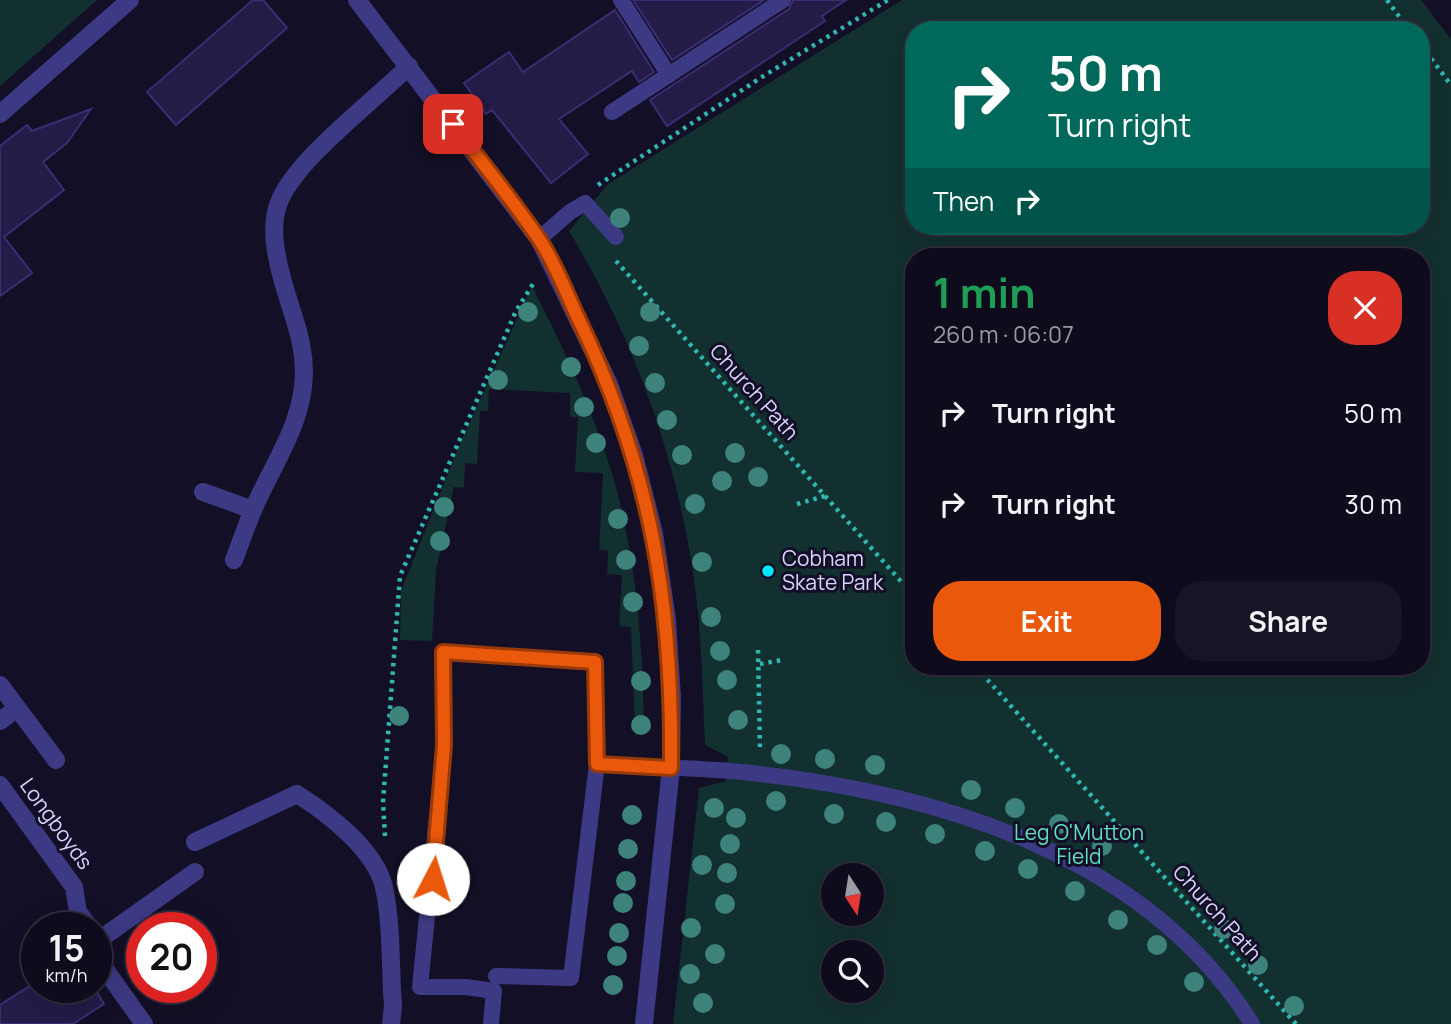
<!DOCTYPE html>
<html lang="en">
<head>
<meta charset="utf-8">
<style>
  :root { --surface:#0e0b1c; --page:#171425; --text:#f1f3f6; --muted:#9b9ba3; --line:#2e2b3b; --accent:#ea580c }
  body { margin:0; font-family:Manrope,sans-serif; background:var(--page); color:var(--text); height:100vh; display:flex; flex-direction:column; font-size:26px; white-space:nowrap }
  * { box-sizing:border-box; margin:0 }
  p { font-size:23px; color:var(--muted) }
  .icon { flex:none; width:38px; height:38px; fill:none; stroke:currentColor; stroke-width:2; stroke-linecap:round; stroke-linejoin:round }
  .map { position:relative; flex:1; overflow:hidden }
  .sheet { position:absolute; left:905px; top:248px; width:525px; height:427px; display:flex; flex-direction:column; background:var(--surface); border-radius:28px; box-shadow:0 7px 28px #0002,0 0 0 2px var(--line) }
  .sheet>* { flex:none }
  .hud { position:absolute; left:905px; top:21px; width:525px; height:214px; border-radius:28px; box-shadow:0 7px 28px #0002,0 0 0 2px var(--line); background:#00695c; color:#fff; overflow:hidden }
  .needle { width:46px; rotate:168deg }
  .buttons { position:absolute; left:821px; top:863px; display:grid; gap:14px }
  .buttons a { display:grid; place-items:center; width:63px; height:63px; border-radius:50%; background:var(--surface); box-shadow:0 7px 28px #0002,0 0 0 2px var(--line); font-size:35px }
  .speed { position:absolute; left:21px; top:912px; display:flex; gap:14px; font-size:35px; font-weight:700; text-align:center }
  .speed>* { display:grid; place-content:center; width:91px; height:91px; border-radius:50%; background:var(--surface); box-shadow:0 7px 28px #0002,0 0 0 2px var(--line); line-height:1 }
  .speed small { font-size:18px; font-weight:400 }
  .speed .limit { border:10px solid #d22; background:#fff; color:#111 }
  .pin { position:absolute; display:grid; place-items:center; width:60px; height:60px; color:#fff; margin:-30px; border-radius:14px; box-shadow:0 4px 10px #0006 }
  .me { position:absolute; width:77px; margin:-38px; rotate:5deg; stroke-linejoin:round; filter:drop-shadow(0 0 5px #0008) }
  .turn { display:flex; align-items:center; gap:24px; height:147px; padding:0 28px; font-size:32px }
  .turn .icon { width:91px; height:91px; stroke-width:2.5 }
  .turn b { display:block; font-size:49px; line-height:60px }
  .then { display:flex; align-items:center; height:66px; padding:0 28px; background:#0003; gap:14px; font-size:26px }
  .round { display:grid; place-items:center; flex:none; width:74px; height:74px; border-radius:28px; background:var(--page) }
  .overview { display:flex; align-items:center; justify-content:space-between; height:119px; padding:0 28px }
  h1 { font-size:42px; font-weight:700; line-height:52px; color:#1e9e55 }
  .cta { display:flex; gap:14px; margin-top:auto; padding:14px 28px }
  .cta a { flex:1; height:80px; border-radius:28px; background:var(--accent); color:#fff; font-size:28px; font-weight:700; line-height:80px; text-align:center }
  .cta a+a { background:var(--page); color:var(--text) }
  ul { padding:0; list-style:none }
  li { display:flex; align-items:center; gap:21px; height:91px; padding:0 28px }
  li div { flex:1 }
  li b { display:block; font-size:26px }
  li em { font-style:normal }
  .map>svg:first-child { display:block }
  .green { fill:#12302f; fill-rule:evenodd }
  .building { fill:#241b47; stroke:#3b2d73; stroke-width:2 }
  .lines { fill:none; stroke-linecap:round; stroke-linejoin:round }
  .path { stroke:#2fb8b0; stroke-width:4.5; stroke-dasharray:3.5 5; stroke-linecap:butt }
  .service { stroke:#3d3a85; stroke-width:16 }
  .minor { stroke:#3d3a85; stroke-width:18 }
  .tertiary { stroke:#3d3a85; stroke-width:18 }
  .tree { fill:#3d827b }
  .route-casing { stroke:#983908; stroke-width:18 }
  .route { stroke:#ea580c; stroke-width:12 }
  .poi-dot { fill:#00e5ff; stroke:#130f26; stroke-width:2.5 }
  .labels { text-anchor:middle; stroke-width:6; stroke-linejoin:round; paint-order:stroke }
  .street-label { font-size:21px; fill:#d9d4ff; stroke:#130f26 }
  .poi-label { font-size:21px; fill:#d9d4ff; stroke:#130f26; text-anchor:start }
  .park-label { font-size:21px; fill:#5fe0c0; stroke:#130f26 }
</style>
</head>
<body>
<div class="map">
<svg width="1451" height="1024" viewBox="0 0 1451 1024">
  <rect width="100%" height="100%" fill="#130f26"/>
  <!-- green -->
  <g class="green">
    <path d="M0,0H97L0,86Z"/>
    <path d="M902,0H1421L1451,39V1024H673L699,788L726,781L728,757L705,745C703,701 702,656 698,612C684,477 639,347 569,231L608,184ZM914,30H1421V226H914ZM914,257H1421V667H914ZM833,875H872V914H833ZM833,952H872V990H833Z"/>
    <path d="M532,286C563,347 592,408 612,473C636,555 643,643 644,727L641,734L635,735L631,627L619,626L622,575L607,574L608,551L599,550L603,473L575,472L578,417H570V393L489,389L488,411H480L477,464L465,463L464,488L454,487L436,570L432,641L400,640L401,591L457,451Z"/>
  </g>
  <!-- building -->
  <g class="building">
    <path d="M253,0H263L287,28L176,125L147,92Z"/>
    <path d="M633,0H764L672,60Z"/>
    <path d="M793,0H846L822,16L825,21L667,126L650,100L789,9Z"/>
    <path d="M615,10L654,72L639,82L632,71L559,119L588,154L551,183L492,110L486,114L464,83L509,52L523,72Z"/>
    <path d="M91,109L67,143L43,162L64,190L4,237L32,273L0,296V146L27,125L32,131Z"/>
    <path d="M28,987H94L104,1004L73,1024H0V1005Z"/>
  </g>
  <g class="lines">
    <!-- path -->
    <g class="path">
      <path d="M1387,0L1409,30"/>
      <path d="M1421,45L1451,85"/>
      <path d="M598,185L765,75L888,0"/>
      <path d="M616,261L914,596"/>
      <path d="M797,504L825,496"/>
      <path d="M758,650L760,750"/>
      <path d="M760,664L782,660"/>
      <path d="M976,667L1296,1024"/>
      <path d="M385,836L383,802L400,576L516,311L533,284"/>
    </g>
    <!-- service -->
    <g class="service">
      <path d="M621,0L669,75"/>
      <path d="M612,112L783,0"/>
      <path d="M539,239L570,212L585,203L616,237"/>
      <path d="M597,764C648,768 700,767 751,773C938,793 1147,855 1252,1024"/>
      <path d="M491,1024L494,991L466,987H420L444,745L443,652L595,662L597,764L571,978L496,976"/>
    </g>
    <!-- minor -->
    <g class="minor">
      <path d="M0,114L130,0"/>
      <path d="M203,492L253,510"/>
      <path d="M234,560C240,544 246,527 253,510C270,470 298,431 303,387C308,346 292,316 282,278C276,255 270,228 278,205C293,161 374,101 409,66"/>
      <path d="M0,685L56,760"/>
      <path d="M0,721L17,708"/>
      <path d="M0,785L74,887L78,912L90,928"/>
      <path d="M195,842L297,794C327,813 375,849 384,887C392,925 390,967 393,1006L391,1024"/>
      <path d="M96,937V951L102,965L144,1024"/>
      <path d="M99,940L195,872"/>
    </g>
    <!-- tertiary -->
    <path class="tertiary" d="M357,0L539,239L609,384L634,455L654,533L667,619L672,698L671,768L644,1024"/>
  </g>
  <!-- trees -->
  <g class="tree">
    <circle cx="620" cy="218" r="10"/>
    <circle cx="528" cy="312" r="10"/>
    <circle cx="650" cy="312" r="10"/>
    <circle cx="639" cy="346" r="10"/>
    <circle cx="571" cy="367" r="10"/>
    <circle cx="498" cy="380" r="10"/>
    <circle cx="655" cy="383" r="10"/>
    <circle cx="584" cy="407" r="10"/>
    <circle cx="667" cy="420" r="10"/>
    <circle cx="596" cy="443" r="10"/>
    <circle cx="735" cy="453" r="10"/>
    <circle cx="682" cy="455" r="10"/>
    <circle cx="758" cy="477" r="10"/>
    <circle cx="722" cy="481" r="10"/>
    <circle cx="695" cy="504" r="10"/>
    <circle cx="444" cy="507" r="10"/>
    <circle cx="618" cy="519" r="10"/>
    <circle cx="440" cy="541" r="10"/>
    <circle cx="626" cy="560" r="10"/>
    <circle cx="702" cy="562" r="10"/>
    <circle cx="633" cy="602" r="10"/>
    <circle cx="711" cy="617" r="10"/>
    <circle cx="720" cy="651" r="10"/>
    <circle cx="727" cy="680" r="10"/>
    <circle cx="641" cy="681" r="10"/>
    <circle cx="399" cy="716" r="10"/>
    <circle cx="738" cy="720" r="10"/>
    <circle cx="641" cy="725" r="10"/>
    <circle cx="781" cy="754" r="10"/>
    <circle cx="825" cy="759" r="10"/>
    <circle cx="875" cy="765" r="10"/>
    <circle cx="971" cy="790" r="10"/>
    <circle cx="776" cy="801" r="10"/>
    <circle cx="714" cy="808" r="10"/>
    <circle cx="1015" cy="808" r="10"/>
    <circle cx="834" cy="814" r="10"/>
    <circle cx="632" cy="815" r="10"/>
    <circle cx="736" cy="818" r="10"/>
    <circle cx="886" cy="822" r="10"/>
    <circle cx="1059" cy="824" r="10"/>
    <circle cx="935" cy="834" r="10"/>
    <circle cx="730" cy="844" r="10"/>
    <circle cx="1102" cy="846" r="10"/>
    <circle cx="628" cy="849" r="10"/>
    <circle cx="985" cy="851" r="10"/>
    <circle cx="702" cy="865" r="10"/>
    <circle cx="1028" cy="869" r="10"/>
    <circle cx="727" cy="873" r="10"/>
    <circle cx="626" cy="881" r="10"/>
    <circle cx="1075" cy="891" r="10"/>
    <circle cx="623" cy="903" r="10"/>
    <circle cx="725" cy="904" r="10"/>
    <circle cx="1118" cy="920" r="10"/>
    <circle cx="691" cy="928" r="10"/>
    <circle cx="1224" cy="929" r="10"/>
    <circle cx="619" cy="933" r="10"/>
    <circle cx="1157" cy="945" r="10"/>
    <circle cx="715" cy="954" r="10"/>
    <circle cx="617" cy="956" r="10"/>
    <circle cx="1258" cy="965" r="10"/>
    <circle cx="690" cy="974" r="10"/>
    <circle cx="1194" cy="982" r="10"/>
    <circle cx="613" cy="985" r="10"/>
    <circle cx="703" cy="1003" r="10"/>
    <circle cx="1294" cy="1006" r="10"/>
  </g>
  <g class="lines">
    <defs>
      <path id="route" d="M433,879L444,745L443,652L595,662L597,764L671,768C673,602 651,470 579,320C566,293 556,264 539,239C512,199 481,162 453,124"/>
    </defs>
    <!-- route casing -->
    <use href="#route" class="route-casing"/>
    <!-- route -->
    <use href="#route" class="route"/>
  </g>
  <!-- markers -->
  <circle class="poi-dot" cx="768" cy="571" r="7"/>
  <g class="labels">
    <!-- street labels -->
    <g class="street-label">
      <text transform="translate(754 392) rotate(48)" y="7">Church Path</text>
      <text transform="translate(56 824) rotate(54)" y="7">Longboyds</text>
      <text transform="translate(1217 913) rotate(48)" y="7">Church Path</text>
    </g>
    <!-- poi labels -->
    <g class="poi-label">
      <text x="782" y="566">Cobham<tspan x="782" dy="24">Skate Park</tspan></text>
    </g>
    <!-- park labels -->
    <g class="park-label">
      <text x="1079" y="840">Leg O'Mutton<tspan x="1079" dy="24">Field</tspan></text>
    </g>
  </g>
</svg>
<div class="buttons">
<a><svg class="needle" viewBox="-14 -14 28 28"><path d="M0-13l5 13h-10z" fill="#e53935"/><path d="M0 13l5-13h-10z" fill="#9b9ba3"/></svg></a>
<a><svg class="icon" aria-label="search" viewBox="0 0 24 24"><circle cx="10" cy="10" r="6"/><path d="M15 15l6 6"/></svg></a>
</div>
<div class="speed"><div>15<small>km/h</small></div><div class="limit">20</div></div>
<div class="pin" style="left:453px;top:124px;background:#d93025"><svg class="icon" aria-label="arrive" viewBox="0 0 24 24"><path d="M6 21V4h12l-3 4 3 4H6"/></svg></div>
<svg class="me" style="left:433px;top:879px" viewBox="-20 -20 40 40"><circle r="19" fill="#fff"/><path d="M0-13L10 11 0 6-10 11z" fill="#ea580c"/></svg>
<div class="hud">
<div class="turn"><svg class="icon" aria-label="right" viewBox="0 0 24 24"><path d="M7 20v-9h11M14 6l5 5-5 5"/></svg><div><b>50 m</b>Turn right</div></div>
<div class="then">Then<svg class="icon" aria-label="right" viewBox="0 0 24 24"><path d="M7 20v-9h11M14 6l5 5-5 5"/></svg></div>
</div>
<section class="sheet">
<div class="overview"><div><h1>1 min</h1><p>260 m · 06:07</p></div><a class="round" style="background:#d93025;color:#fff"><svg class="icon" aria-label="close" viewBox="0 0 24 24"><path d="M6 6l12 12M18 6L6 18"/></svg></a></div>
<ul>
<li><svg class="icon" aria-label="right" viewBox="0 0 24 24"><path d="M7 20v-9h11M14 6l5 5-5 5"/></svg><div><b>Turn right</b></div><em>50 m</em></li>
<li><svg class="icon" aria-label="right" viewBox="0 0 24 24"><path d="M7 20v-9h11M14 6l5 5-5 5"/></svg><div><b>Turn right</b></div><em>30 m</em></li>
</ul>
<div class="cta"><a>Exit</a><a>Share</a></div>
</section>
</div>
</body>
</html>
